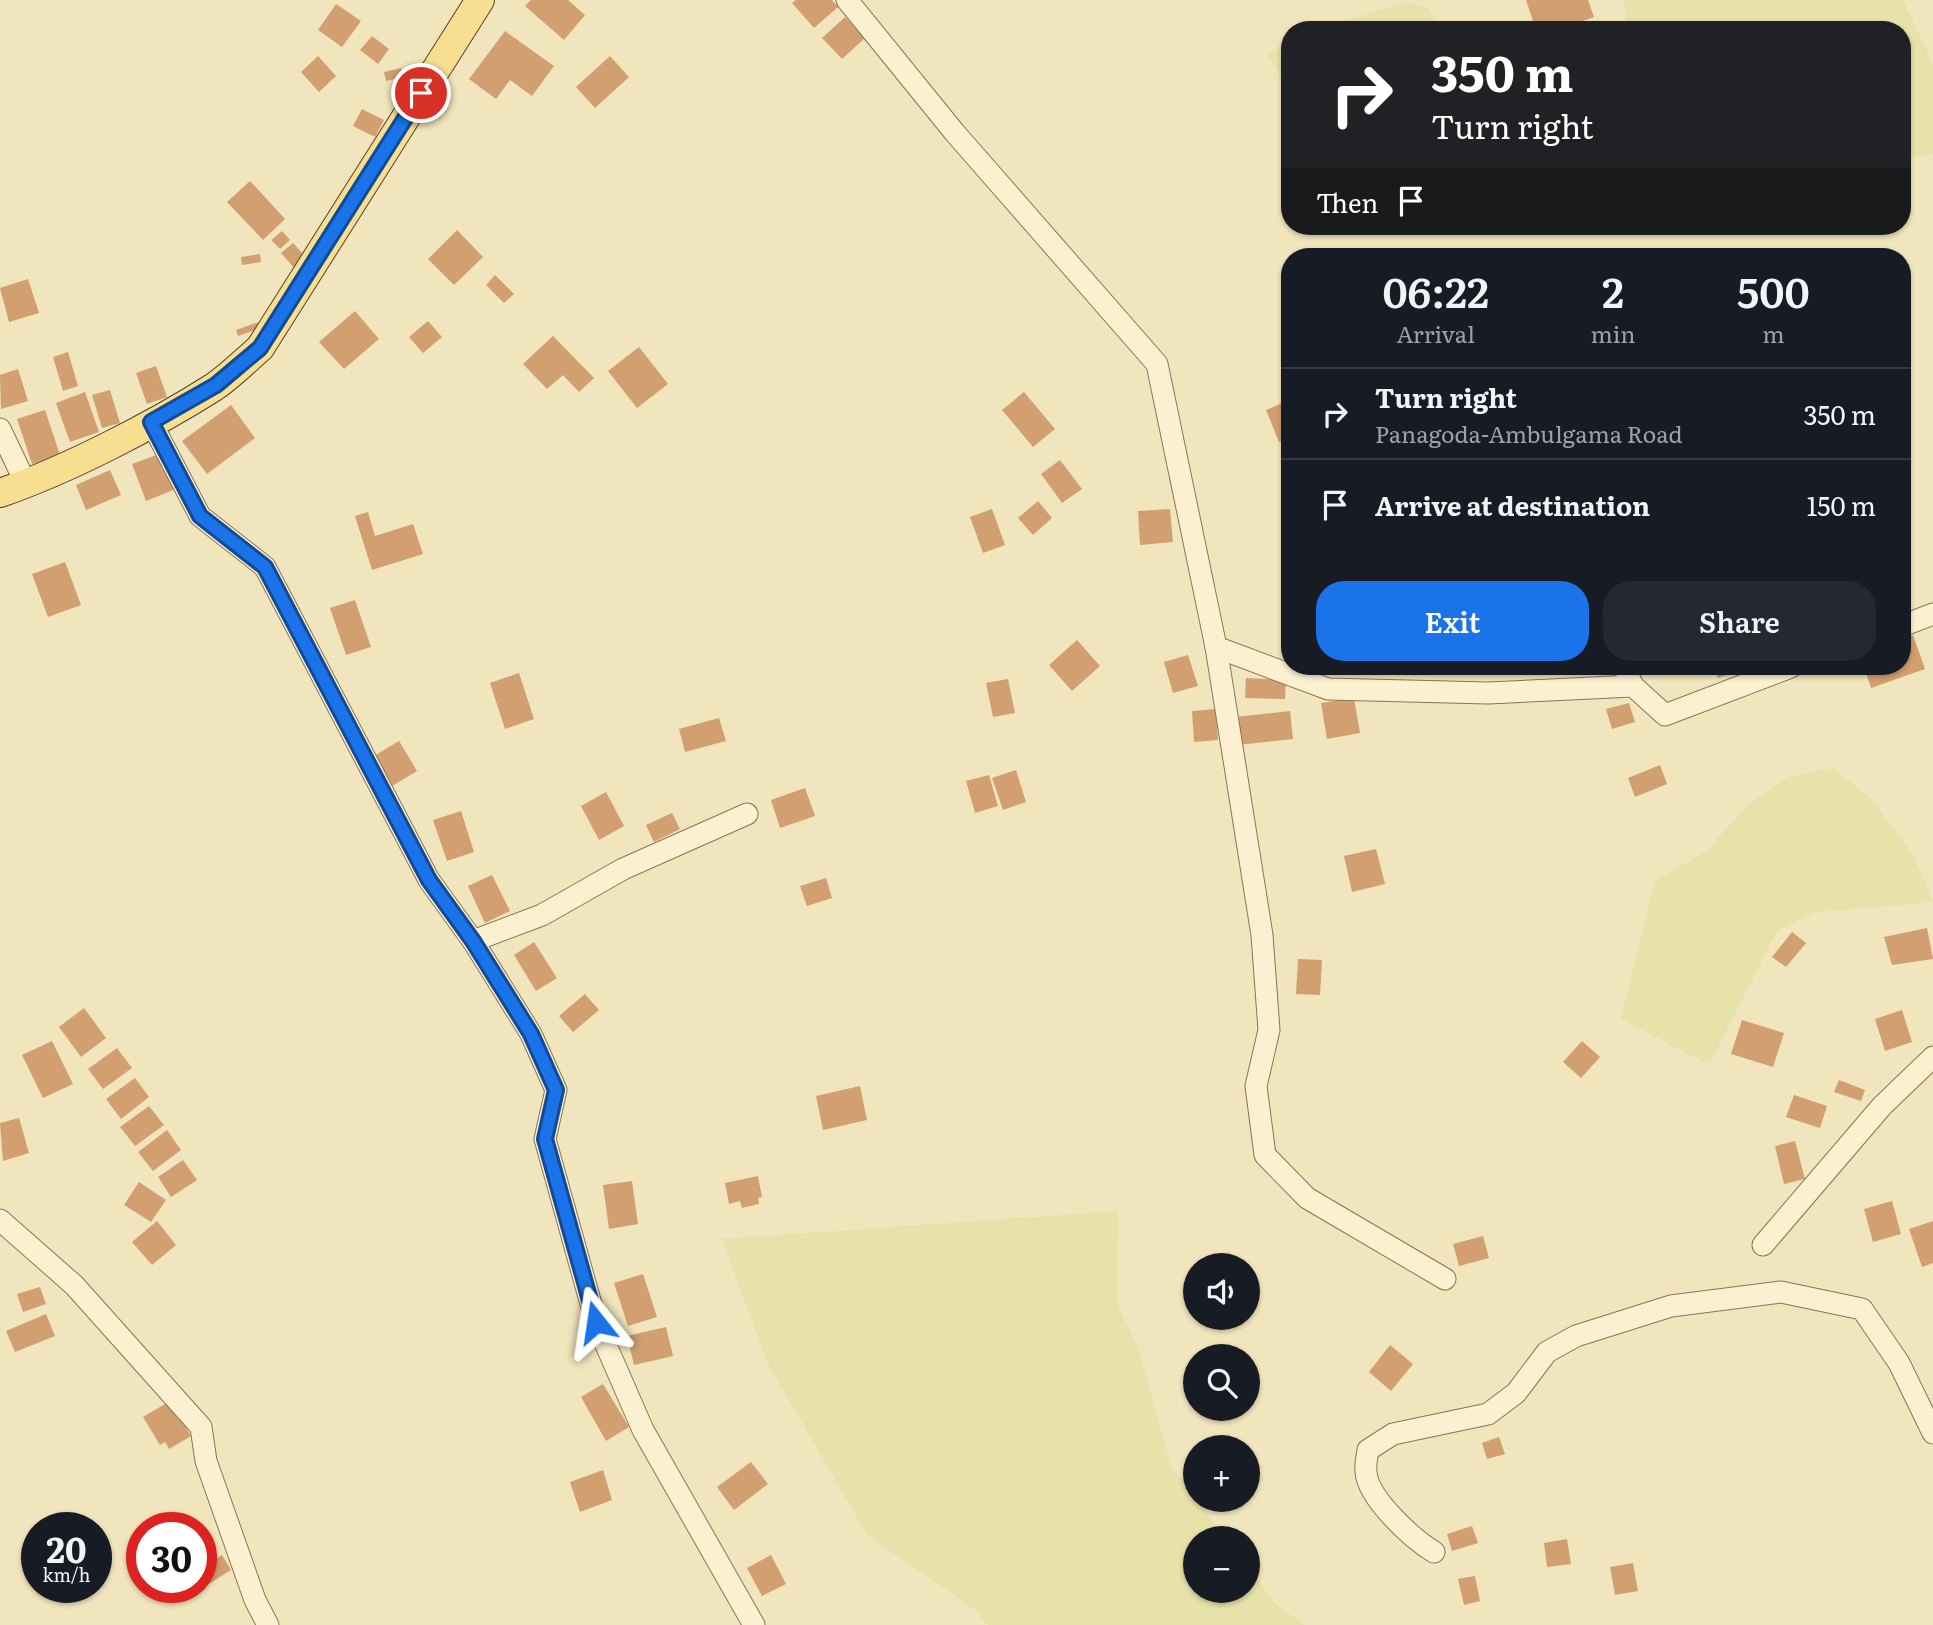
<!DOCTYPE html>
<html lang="en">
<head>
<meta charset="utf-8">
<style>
  :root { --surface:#171b24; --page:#242831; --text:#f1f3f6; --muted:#9ea1a6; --line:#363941; --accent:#1a73e8 }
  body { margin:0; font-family:Literata,serif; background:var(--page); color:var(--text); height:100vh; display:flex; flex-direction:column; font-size:26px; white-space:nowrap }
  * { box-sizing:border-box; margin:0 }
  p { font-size:23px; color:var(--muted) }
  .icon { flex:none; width:38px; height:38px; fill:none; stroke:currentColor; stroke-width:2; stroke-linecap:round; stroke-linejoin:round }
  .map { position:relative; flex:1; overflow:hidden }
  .sheet { position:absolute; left:1281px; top:248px; width:630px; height:427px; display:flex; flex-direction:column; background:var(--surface); border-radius:28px; box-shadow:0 2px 5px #0004 }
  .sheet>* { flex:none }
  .hud { position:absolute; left:1281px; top:21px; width:630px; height:214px; border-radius:28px; box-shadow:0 2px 5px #0004; background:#202124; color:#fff; overflow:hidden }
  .buttons { position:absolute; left:1183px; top:1253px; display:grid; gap:14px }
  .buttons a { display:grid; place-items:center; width:77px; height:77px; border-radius:50%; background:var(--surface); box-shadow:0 2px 5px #0004; font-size:35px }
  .speed { position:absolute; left:21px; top:1512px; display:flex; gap:14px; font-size:35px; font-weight:700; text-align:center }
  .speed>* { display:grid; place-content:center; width:91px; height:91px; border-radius:50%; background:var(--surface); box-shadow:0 2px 5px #0004; line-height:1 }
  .speed small { font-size:18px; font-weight:400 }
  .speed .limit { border:10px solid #d22; background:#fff; color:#111 }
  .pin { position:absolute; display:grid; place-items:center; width:60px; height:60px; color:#fff; margin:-30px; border:4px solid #fff; border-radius:50%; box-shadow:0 2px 7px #0007 }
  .me { position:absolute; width:77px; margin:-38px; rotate:345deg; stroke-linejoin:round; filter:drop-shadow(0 0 5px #0008) }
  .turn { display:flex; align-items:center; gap:24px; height:147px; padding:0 35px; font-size:32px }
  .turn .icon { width:91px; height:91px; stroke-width:2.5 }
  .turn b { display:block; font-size:49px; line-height:60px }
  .then { display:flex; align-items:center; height:66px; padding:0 35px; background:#0003; gap:14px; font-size:26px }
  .eta { display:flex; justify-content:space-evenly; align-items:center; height:119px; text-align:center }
  .eta b { font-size:42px; font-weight:600; line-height:49px }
  .action { display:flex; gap:14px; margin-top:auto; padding:14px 35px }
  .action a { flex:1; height:80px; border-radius:28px; background:var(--accent); color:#fff; font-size:28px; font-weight:600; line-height:80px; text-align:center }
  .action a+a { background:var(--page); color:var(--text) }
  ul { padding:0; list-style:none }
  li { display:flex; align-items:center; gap:21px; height:91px; padding:0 35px; border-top:2px solid var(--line) }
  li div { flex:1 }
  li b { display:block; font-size:26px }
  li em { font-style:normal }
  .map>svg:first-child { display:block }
  .farmland { fill:#e7e1aa }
  .building { fill:#d19f70 }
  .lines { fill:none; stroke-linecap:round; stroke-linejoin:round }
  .minor-casing { stroke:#897455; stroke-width:23 }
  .major-casing { stroke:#56422a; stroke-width:30 }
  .minor { stroke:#fbf1d0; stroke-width:21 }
  .major { stroke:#f7de91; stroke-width:28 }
  .route-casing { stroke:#114b97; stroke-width:18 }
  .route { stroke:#1a73e8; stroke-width:12 }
</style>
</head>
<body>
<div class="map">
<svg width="1933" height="1625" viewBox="0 0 1933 1625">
  <rect width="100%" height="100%" fill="#f1e5bd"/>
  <!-- farmland -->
  <g class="farmland">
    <path d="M1623,0H1903L1933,64V154L1902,157V30H1628Z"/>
    <path d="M1407,2L1430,9L1438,30H1315Z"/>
    <path d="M1290,42V89L1267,55Z"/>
    <path d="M1833,768L1873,801L1913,854L1933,902L1816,912L1777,931L1709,1065L1621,1019L1655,881L1707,850L1749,804L1788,777Z"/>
    <path d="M1118,1211L1117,1303L1139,1350L1171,1466L1226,1538H1195V1591H1248V1567L1276,1604L1304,1625H988L975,1610L867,1535L767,1362L722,1239Z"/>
  </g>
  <!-- building -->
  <g class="building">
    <path d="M531,0H568L585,15L564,40L525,6Z"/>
    <path d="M796,0H832L838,7L814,28L792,3Z"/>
    <path d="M1526,0H1588L1594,17L1557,30H1536Z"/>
    <path d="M336,4L361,21L342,47L318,30Z"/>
    <path d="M845,17L865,38L842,59L822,38Z"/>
    <path d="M505,31L554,66L532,96L510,80L496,99L469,79Z"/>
    <path d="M372,36L389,49L378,64L360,50Z"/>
    <path d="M318,56L336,76L319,92L301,72Z"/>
    <path d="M610,56L629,77L595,108L576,87Z"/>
    <path d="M401,68L403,77L386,81L384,72Z"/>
    <path d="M362,109L384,120L375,137L353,126Z"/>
    <path d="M250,181L285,219L263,240L227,202Z"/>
    <path d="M457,230L483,257L454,285L428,259Z"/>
    <path d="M282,231L290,240L280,249L271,240Z"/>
    <path d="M293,243L307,258L295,269L281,253Z"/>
    <path d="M260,254L261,262L242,265L241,257Z"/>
    <path d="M495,275L514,294L504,303L486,285Z"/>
    <path d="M28,279L39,313L9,322L0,288Z"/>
    <path d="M355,311L379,339L344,369L319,342Z"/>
    <path d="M428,321L442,337L423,353L409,337Z"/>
    <path d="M259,322L261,328L238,336L236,330Z"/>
    <path d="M553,336L594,378L579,392L563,375L547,389L523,364Z"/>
    <path d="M639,347L668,384L637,408L608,371Z"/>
    <path d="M68,352L78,386L63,391L53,357Z"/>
    <path d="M156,366L167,397L147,404L136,373Z"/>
    <path d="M18,369L28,401L1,409L0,375Z"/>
    <path d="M110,390L120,423L102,428L92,395Z"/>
    <path d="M85,392L99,432L70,442L56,403Z"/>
    <path d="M1024,392L1055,429L1033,447L1002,410Z"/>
    <path d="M1290,400V437L1279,442L1266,410Z"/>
    <path d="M231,405L255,438L207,474L182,441Z"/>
    <path d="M45,410L60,455L32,464L17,419Z"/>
    <path d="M162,453L176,489L146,501L132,464Z"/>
    <path d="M1060,460L1082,489L1062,503L1041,474Z"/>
    <path d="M110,470L121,495L86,510L76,485Z"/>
    <path d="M1038,501L1052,518L1033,535L1018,518Z"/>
    <path d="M992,509L1005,545L983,553L970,517Z"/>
    <path d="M1170,509L1173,542L1140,545L1138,511Z"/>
    <path d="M368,512L375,536L413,524L423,554L372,570L355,516Z"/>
    <path d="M65,562L81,605L48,617L32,574Z"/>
    <path d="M355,600L371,647L346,655L330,608Z"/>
    <path d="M1913,635L1925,669L1871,688L1864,667H1902V639Z"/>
    <path d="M1077,640L1100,666L1072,691L1049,665Z"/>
    <path d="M1188,655L1198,686L1173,693L1164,662Z"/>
    <path d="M1714,667H1748L1718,678Z"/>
    <path d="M519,673L534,719L505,729L490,683Z"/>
    <path d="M1246,678L1286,680L1285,699L1245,698Z"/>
    <path d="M1008,679L1015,713L993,717L986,683Z"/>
    <path d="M1354,698L1360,733L1327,739L1321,703Z"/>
    <path d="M1629,703L1635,722L1612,729L1606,709Z"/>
    <path d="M1216,709L1218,740L1194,742L1192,711Z"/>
    <path d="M1290,711L1293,739L1238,745L1236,717Z"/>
    <path d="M719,718L726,741L685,752L679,729Z"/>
    <path d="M399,741L417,771L392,786L374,756Z"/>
    <path d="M1660,765L1667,784L1635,797L1628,778Z"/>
    <path d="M1016,770L1026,802L1003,810L992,778Z"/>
    <path d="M989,775L998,806L975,813L966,781Z"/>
    <path d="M805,788L815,816L780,828L771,800Z"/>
    <path d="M606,792L624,826L599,840L581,806Z"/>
    <path d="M461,811L474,852L447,861L433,820Z"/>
    <path d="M672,813L680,829L654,842L646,825Z"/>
    <path d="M1376,849L1385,884L1352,892L1344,856Z"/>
    <path d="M492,875L510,911L485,923L468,886Z"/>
    <path d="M826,878L832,898L807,906L800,886Z"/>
    <path d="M1927,928L1933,959L1892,965L1884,937Z"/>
    <path d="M1792,932L1806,943L1786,967L1772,957Z"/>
    <path d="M534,942L557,978L536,991L514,955Z"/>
    <path d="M1298,959L1322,960L1320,995L1296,994Z"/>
    <path d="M585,994L599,1010L573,1032L559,1016Z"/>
    <path d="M84,1008L106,1038L81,1057L59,1027Z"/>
    <path d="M1902,1010L1912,1042L1885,1051L1875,1019Z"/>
    <path d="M1742,1020L1784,1033L1773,1067L1731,1054Z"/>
    <path d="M52,1041L73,1084L43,1098L22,1055Z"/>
    <path d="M1582,1041L1600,1057L1581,1078L1563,1062Z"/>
    <path d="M117,1048L132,1068L103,1089L88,1069Z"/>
    <path d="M135,1078L149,1097L121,1119L106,1099Z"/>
    <path d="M1839,1080L1865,1090L1861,1101L1834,1092Z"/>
    <path d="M860,1086L867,1120L823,1130L816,1096Z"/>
    <path d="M1794,1095L1827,1106L1820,1128L1786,1117Z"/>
    <path d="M149,1106L164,1125L135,1146L120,1127Z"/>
    <path d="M19,1118L29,1153L3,1161L0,1123Z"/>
    <path d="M167,1130L181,1150L153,1171L138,1152Z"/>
    <path d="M1795,1141L1805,1179L1784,1184L1775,1146Z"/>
    <path d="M183,1160L197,1180L171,1197L158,1177Z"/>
    <path d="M758,1176L762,1197L758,1198L759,1204L742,1208L740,1201L729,1204L725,1183Z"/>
    <path d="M632,1181L638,1224L609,1229L603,1185Z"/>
    <path d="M139,1182L166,1200L151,1222L124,1205Z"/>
    <path d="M1892,1201L1901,1234L1873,1242L1864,1209Z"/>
    <path d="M157,1221L176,1245L152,1265L132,1242Z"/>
    <path d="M1933,1221V1263L1922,1267L1909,1229Z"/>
    <path d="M1483,1236L1489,1258L1459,1266L1453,1244Z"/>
    <path d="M643,1274L657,1317L628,1326L614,1283Z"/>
    <path d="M40,1287L46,1304L23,1312L17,1294Z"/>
    <path d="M46,1314L55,1336L15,1352L6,1331Z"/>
    <path d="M666,1327L673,1356L634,1365L627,1336Z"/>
    <path d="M1390,1345L1413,1364L1391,1391L1369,1372Z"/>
    <path d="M603,1384L629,1427L606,1441L581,1397Z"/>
    <path d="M170,1401L191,1436L169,1449L165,1442L160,1445L143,1417Z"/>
    <path d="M1499,1437L1505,1454L1487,1459L1482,1443Z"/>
    <path d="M751,1462L768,1484L734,1510L717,1487Z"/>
    <path d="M603,1470L612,1500L580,1512L570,1482Z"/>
    <path d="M1472,1526L1478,1543L1452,1551L1447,1534Z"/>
    <path d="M1567,1539L1571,1564L1547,1567L1544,1543Z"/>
    <path d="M222,1555L231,1570L201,1589V1568Z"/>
    <path d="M771,1555L786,1584L762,1596L747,1568Z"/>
    <path d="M1633,1563L1638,1591L1615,1595L1610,1567Z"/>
    <path d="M1475,1576L1480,1601L1464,1605L1458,1579Z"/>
  </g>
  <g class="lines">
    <defs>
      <g id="minor">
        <path d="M847,0L955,133L1157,364L1216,647L1328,689L1488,693L1633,686"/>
        <path d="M151,422L200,516L265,567L429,880L473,941L531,1034L556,1090L545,1139L596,1322L643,1430L754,1625"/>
        <path d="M0,429L26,484"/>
        <path d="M1902,626L1933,614"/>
        <path d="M1216,647L1262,935L1269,1030L1256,1086L1265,1155L1307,1198L1445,1279"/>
        <path d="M1624,667L1633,686L1665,715L1791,667"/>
        <path d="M473,941L542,915L623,869L747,814"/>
        <path d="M0,1220L74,1285L201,1427L206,1461L255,1600L268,1625"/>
        <path d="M1763,1245L1882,1106L1933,1057"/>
        <path d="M1434,1552C1413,1539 1368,1499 1366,1472C1365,1465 1367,1457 1368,1450L1393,1434L1488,1414L1516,1393L1547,1352L1576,1336L1671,1306L1781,1292L1862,1309L1899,1363L1933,1433"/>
      </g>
      <path id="major" d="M0,493C67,470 154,425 214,387C230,376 245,361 260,348L480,0"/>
    </defs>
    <!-- minor casing -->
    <use href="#minor" class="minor-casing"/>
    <!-- major casing -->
    <use href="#major" class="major-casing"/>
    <!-- minor -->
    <use href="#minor" class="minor"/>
    <!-- major -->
    <use href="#major" class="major"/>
  </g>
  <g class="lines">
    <defs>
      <path id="route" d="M421,93L260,348L216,385L151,422L200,516L265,567L429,880L473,941L531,1034L556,1090L545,1139L596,1322"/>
    </defs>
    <!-- route casing -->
    <use href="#route" class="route-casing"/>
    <!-- route -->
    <use href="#route" class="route"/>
  </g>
</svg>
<div class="buttons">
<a><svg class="icon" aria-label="sound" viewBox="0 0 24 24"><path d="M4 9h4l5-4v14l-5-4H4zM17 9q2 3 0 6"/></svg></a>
<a><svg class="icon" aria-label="search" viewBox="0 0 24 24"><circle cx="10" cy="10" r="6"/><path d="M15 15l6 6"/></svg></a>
<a>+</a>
<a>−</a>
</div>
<div class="speed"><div>20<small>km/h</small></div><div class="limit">30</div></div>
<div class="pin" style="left:421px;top:93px;background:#d93025"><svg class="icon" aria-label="arrive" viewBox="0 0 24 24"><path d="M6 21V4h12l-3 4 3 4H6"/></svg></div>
<svg class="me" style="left:596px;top:1322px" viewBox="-20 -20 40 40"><path d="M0-17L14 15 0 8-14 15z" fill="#1a73e8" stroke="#fff" stroke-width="4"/></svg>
<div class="hud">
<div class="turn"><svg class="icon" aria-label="right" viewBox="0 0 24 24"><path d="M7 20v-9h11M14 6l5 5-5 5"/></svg><div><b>350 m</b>Turn right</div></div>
<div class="then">Then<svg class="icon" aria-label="arrive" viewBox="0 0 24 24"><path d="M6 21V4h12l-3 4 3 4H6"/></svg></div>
</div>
<section class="sheet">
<div class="eta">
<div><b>06:22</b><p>Arrival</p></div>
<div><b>2</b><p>min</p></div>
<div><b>500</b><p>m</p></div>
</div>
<ul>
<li><svg class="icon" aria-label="right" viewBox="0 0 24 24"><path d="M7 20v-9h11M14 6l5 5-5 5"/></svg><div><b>Turn right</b><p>Panagoda-Ambulgama Road</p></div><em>350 m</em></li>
<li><svg class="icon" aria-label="arrive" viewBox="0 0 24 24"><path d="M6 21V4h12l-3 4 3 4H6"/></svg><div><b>Arrive at destination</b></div><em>150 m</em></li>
</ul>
<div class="action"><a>Exit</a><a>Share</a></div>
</section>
</div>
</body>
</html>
